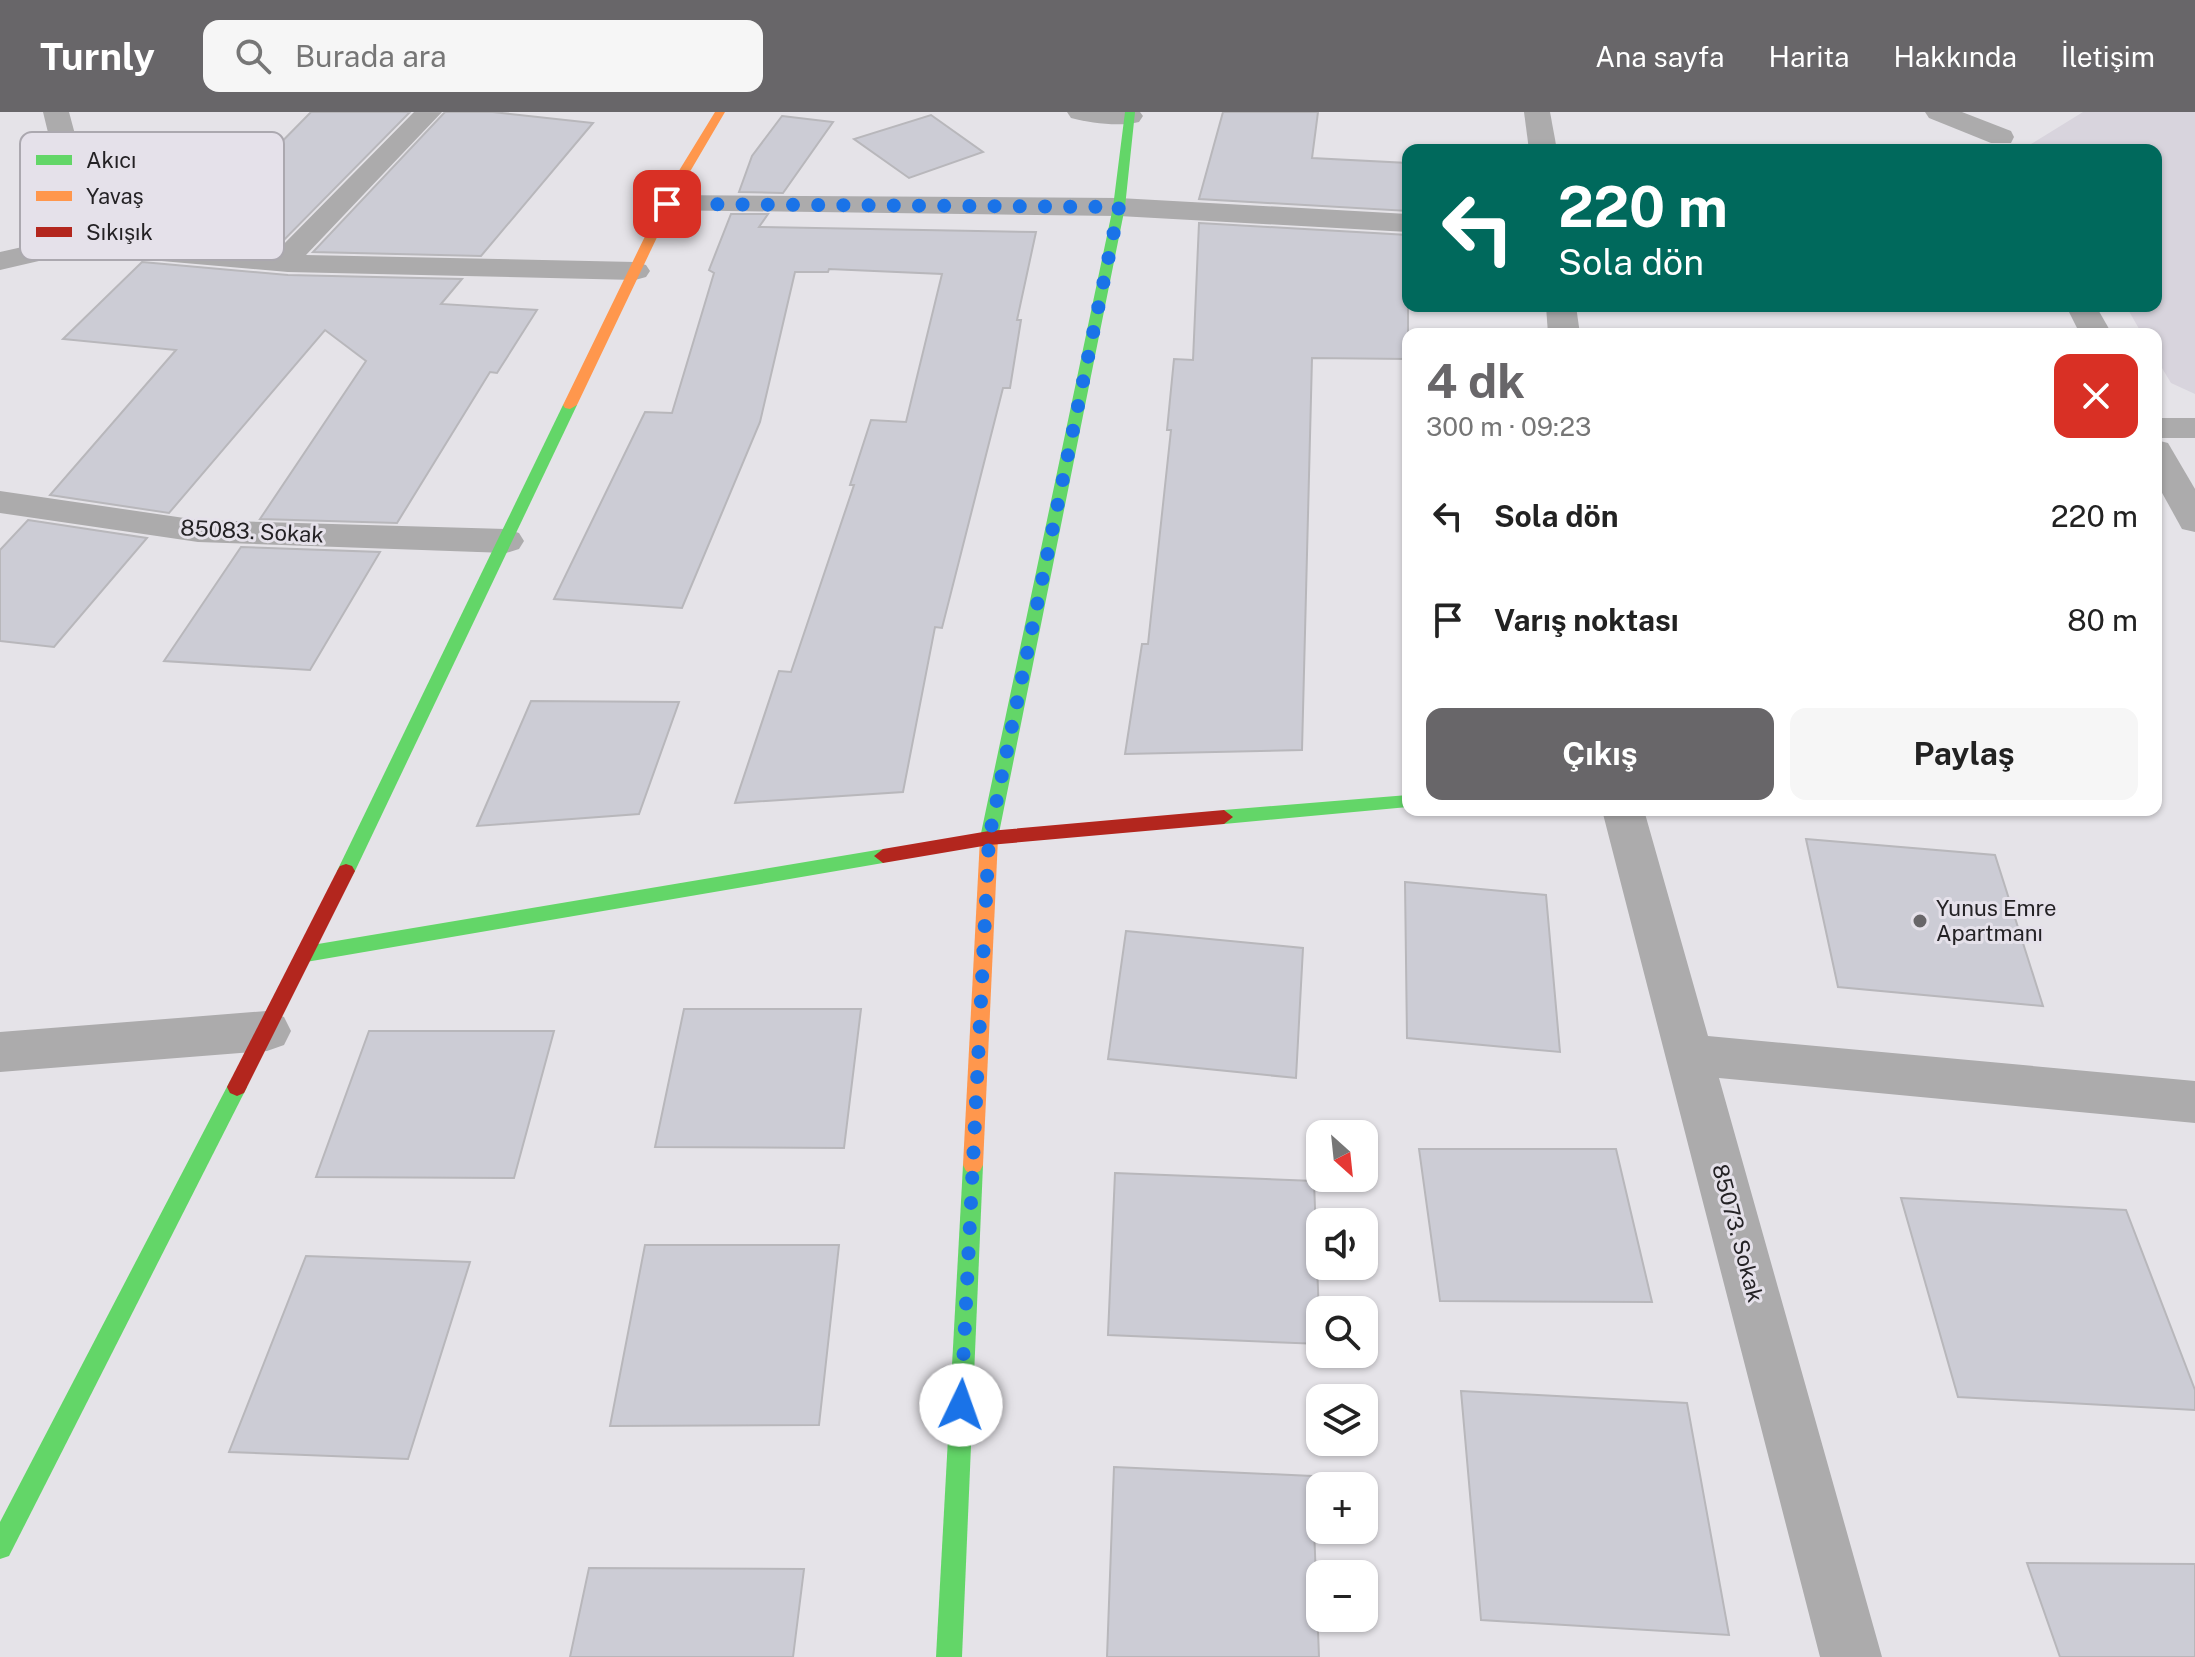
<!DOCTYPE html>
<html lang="tr">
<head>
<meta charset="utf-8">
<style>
  :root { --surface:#fff; --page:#f6f6f6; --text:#222; --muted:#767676; --accent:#686669 }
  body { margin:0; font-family:"Public Sans",sans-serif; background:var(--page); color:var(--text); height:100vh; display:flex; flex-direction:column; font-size:30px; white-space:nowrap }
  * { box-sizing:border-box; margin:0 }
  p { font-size:26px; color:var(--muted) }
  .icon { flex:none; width:44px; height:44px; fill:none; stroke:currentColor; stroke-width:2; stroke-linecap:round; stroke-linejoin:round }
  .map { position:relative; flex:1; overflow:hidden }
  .details { position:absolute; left:1402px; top:216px; width:760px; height:488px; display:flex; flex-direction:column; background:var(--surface); border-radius:16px; box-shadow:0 2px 6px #0004 }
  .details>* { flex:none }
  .guide { position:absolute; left:1402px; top:32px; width:760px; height:168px; border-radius:16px; box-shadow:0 2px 6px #0004; background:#00695c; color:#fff; overflow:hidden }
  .needle { width:52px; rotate:153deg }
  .fabs { position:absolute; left:1306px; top:1008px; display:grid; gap:16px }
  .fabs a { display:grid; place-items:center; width:72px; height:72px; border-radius:16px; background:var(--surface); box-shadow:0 2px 6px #0004; font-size:40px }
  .pin { position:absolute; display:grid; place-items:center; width:68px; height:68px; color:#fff; margin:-34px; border-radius:16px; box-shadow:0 4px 12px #0006 }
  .me { position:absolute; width:88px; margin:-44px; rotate:3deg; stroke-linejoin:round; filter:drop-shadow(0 0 6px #0008) }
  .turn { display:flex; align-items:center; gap:28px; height:168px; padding:0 24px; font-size:36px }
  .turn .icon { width:104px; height:104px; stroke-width:2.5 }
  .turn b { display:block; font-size:56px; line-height:68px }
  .round { display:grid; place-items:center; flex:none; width:84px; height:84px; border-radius:16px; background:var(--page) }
  .headline { display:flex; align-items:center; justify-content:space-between; height:136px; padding:0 24px }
  h1 { font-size:48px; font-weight:700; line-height:60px; color:var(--accent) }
  .cta { display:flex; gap:16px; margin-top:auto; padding:16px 24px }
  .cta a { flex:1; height:92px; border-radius:16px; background:var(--accent); color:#fff; font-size:32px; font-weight:700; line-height:92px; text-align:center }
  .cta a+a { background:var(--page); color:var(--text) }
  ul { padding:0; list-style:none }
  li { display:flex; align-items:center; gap:24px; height:104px; padding:0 24px }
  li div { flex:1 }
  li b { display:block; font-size:30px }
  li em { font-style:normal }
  header { display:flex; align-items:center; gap:48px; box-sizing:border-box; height:112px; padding:0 40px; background:var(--accent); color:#fff }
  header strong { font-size:38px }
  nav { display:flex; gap:44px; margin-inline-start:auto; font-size:28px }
  .search { width:560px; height:72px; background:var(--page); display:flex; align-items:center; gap:20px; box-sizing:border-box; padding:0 28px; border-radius:16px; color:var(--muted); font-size:30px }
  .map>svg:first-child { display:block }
  .built { fill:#d8d4dd }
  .building { fill:#ccccd5; stroke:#b8b7bb; stroke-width:2 }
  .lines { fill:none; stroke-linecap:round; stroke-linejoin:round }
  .street { fill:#acabac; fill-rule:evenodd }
  .fast { fill:#63d668; fill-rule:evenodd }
  .slow { fill:#ff974d; fill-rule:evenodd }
  .jam { fill:#b3261e; fill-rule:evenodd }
  .route { stroke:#1a73e8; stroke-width:14; stroke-dasharray:0 25.2 }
  .poi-dot { fill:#686669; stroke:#e5e1ea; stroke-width:3 }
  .labels { text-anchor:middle; stroke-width:6; stroke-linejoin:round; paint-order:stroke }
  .street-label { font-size:22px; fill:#242225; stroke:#e5e1ea }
  .poi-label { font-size:22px; fill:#242225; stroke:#e5e1ea; text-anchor:start }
  .key { fill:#e5e1ea; stroke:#aba8af; stroke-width:2 }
  .key-label { font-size:22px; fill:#242225 }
</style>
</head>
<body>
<header>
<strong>Turnly</strong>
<div class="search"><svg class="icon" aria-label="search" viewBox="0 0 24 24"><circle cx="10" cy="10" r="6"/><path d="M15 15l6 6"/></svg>Burada ara</div>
<nav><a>Ana sayfa</a><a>Harita</a><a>Hakkında</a><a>İletişim</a></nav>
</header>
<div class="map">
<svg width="2195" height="1545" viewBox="0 0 2195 1545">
  <rect width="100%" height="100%" fill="#e5e3e8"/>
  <!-- built -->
  <path class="built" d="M2083,0H2195V282L2171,271L2156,246V222H2142L2126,194H2156V38H2034L2031,32Z"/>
  <!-- building -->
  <g class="building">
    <path d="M311,0H410L274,138L166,127L185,108L154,105L248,25L252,60Z"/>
    <path d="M445,0H493L593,11L481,144L313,140Z"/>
    <path d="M1223,0H1318L1312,46L1408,51V99L1199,87Z"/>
    <path d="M931,3L983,40L909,66L854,27Z"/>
    <path d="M782,4L833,10L783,81L739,80L752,44Z"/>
    <path d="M731,102H768L759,115L1036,120L1017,208H1021L1010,276H1003L942,516L935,515L903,680L735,691L779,559L791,560L854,373H850L871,308L906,310L942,162L829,157L828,160H795L760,310L682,496L554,487L645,300L672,301L714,161L709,158Z"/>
    <path d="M1199,111L1408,123V247L1312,246L1302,638L1125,642L1142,532H1148L1171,318H1167L1174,247L1193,248Z"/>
    <path d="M142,150L288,163L462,167L441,192L537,198L497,261L490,260L397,411L260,407L366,249L325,218L169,401L50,383L176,238L63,227Z"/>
    <path d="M28,408L147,426L54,535L0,529V438Z"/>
    <path d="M241,435L380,440L310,558L164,549Z"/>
    <path d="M531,589L679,590L639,702L477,714Z"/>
    <path d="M1806,727L1995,743L2043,894L1838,875Z"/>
    <path d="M1405,770L1546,783L1560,940L1407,926Z"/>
    <path d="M1126,819L1303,836L1296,966L1108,947Z"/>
    <path d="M684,897H861L844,1036L655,1035Z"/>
    <path d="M369,919H554L514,1066L316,1065Z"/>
    <path d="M1419,1037H1616L1652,1190L1440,1189Z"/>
    <path d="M1115,1061L1314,1069L1320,1232L1108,1223Z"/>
    <path d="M1901,1086L2126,1098L2195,1278V1298L1958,1285Z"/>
    <path d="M645,1133H839L819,1313L610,1314Z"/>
    <path d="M306,1144L470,1150L408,1347L229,1340Z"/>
    <path d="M1461,1279L1687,1291L1729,1523L1481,1508Z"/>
    <path d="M1114,1355L1312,1364L1319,1545H1107Z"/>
    <path d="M2027,1451L2195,1452V1545H2060Z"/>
    <path d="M589,1456L804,1457L793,1545H570Z"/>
  </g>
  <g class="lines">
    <!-- street -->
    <g class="street">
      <path d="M43,0H69L91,82L96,123L275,141L414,0H442L306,143L635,150L646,153L650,159L646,165L635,168L288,160L150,148L82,139L0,158V140L67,125L63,82Z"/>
      <path d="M1067,0H1140L1143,4L1139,10C1119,15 1091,11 1071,6Z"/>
      <path d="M1524,0H1550L1557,38H1529Z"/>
      <path d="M1925,0H1962L2011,19L2014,25L2011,31H1991L1929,6Z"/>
      <path d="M667,83L1119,86L1408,102V120L1119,104L657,98L653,92L657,86Z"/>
      <path d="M1546,194H1576L1580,222H1548Z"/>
      <path d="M2066,194H2096L2112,222H2080Z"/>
      <rect x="2156" y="306" width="39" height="20"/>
      <path d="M2156,328L2168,331L2195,377V420L2182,417L2156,370Z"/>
      <path d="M0,379L198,408L506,417L519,421L524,429L519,437L506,441L198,430L0,401Z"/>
      <path d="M1602,698H1644L1708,924L2195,969V1011L1719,966L1882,1545H1820Z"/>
      <path d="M267,899L284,905L291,919L284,933L267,939L0,960V920Z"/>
    </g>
    <!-- fast -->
    <g class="fast">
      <path d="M1125,0H1135L1125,95L998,726L989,733L980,726L1113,95Z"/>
      <path d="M570,289L577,293L355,759L352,764H340L337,759L563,293Z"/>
      <path d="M1408,683V695L1224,712L1215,705L1224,698Z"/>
      <path d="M883,737L892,744L883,751L306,850L299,847L297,842L299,837L306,834Z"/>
      <path d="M237,966L244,969L247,975L244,981L9,1444L0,1447V1410L230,969Z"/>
      <path d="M973,1044L980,1047L983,1053L962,1545H936L963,1053L966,1047Z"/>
    </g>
    <!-- slow -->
    <g class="slow">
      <path d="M715,0H725L681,75L577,293L570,297L565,296L563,293L669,75Z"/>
      <path d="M989,719L998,726L983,1053L980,1059L973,1062L966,1059L963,1053L980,726Z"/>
    </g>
    <!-- jam -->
    <g class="jam">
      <path d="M1224,698L1233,705L1224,712L989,733L883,751L874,744L883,737L989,719Z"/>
      <path d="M346,752L352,754L355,759L244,981L237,984L230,981L227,975L230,969L337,759L340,754Z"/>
    </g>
  </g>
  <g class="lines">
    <!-- route -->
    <path class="route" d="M667,92L1119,95L989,726L961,1293"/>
  </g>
  <!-- markers -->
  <circle class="poi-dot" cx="1920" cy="809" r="8"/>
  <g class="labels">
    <!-- street labels -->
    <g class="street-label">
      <text transform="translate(252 419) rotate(3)" y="8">85083. Sokak</text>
      <text transform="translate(1738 1121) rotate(75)" y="8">85073. Sokak</text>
    </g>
    <!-- poi labels -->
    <g class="poi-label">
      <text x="1936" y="804">Yunus Emre<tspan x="1936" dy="25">Apartmanı</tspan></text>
    </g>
  </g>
  <!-- legend -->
  <rect x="20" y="20" width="264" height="128" rx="12" class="key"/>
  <rect x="36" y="43" width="36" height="10" fill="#63d668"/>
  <rect x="36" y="79" width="36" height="10" fill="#ff974d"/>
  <rect x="36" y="115" width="36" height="10" fill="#b3261e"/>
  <g class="key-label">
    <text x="86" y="56">Akıcı</text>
    <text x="86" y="92">Yavaş</text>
    <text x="86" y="128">Sıkışık</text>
  </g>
</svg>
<div class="fabs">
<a><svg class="needle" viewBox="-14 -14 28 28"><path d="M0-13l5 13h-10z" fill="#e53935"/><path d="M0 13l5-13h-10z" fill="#767676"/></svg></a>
<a><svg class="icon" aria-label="sound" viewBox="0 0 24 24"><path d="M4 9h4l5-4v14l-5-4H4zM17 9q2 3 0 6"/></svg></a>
<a><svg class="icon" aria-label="search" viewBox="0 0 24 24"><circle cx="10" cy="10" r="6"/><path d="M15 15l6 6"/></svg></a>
<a><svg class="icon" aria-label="layers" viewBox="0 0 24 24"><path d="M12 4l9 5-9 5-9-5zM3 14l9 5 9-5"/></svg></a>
<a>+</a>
<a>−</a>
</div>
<div class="pin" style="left:667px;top:92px;background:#d93025"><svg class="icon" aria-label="arrive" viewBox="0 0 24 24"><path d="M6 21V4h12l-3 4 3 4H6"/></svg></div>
<svg class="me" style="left:961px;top:1293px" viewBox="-20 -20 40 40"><circle r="19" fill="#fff"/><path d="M0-13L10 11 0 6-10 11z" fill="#1a73e8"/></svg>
<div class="guide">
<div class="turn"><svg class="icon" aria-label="left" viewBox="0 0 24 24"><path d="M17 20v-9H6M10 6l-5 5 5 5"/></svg><div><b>220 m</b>Sola dön</div></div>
</div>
<section class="details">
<div class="headline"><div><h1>4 dk</h1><p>300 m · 09:23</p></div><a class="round" style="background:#d93025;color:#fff"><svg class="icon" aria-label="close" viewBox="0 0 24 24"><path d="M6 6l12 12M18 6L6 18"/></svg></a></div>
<ul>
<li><svg class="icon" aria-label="left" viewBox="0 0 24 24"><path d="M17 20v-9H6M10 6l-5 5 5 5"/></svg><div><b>Sola dön</b></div><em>220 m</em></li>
<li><svg class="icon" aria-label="arrive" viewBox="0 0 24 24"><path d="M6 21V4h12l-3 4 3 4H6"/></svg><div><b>Varış noktası</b></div><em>80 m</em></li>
</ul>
<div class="cta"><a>Çıkış</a><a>Paylaş</a></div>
</section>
</div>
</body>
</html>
